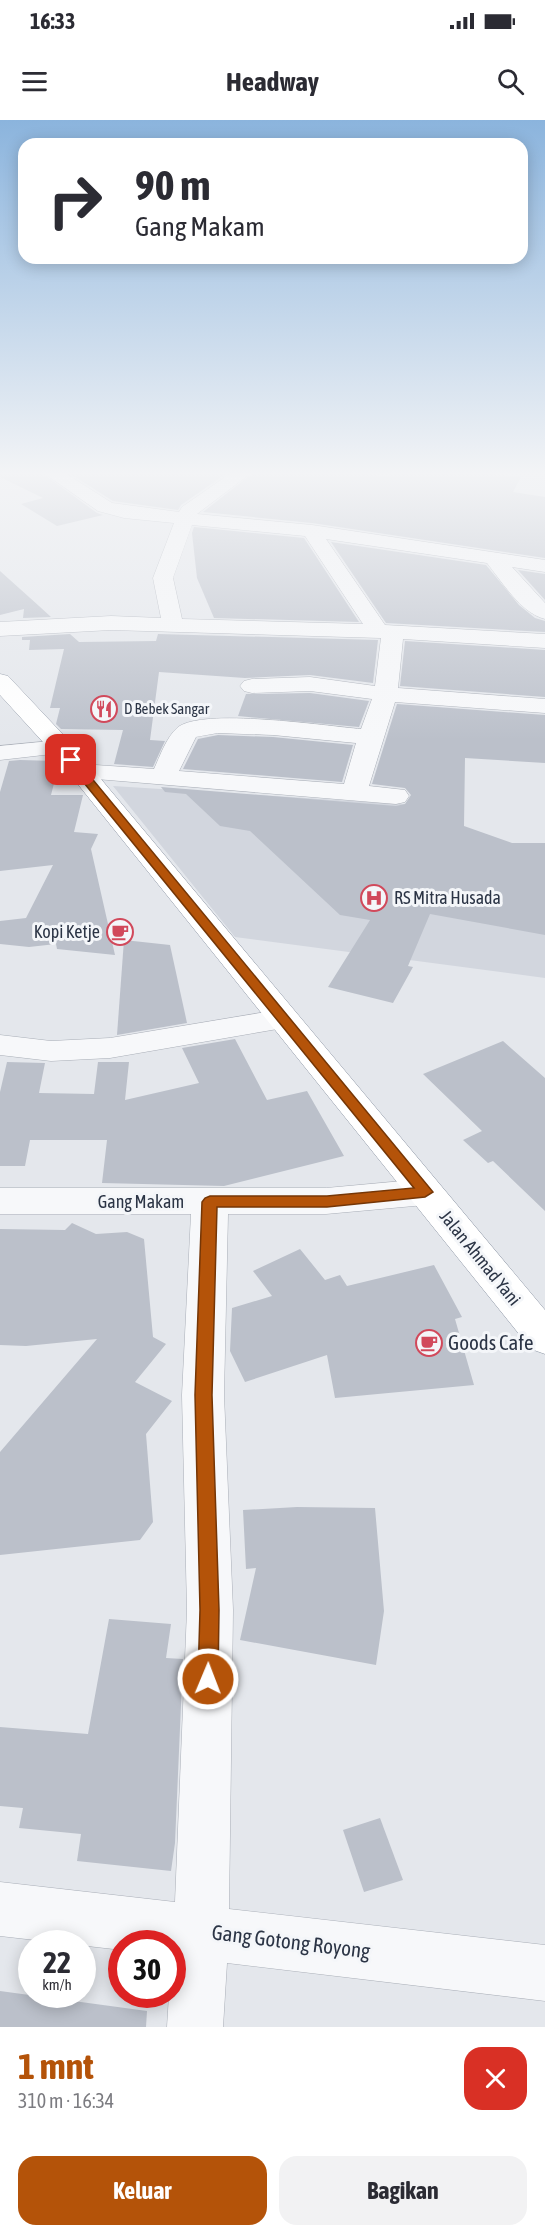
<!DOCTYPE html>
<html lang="id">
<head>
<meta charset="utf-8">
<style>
  :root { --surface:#fff; --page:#f2f2f3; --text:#2b2b33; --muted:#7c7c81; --accent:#b45309 }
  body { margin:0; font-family:"Asap Condensed",sans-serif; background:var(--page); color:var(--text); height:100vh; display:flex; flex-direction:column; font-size:22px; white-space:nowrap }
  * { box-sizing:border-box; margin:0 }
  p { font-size:20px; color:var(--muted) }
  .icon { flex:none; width:33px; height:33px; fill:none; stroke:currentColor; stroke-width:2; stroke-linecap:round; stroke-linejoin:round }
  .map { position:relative; height:1907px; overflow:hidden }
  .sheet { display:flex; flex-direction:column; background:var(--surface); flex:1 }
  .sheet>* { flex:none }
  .hud { position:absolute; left:18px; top:18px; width:510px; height:126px; border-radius:18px; box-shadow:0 3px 15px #0003; background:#fff; color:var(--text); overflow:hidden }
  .speed { position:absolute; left:18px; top:1810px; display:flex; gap:12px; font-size:30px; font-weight:700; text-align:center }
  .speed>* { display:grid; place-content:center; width:78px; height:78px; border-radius:50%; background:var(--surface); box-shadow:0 3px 15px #0003; line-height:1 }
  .speed small { font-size:15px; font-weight:400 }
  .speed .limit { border:9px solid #d22; background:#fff; color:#111 }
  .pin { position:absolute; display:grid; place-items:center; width:51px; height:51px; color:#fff; margin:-26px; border-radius:12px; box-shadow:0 3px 9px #0006 }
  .me { position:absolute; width:66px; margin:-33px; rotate:1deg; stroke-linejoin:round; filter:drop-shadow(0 0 4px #0008) }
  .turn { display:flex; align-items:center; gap:21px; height:126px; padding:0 18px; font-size:27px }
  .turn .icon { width:78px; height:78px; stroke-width:2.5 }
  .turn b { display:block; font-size:42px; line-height:51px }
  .round { display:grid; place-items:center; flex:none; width:63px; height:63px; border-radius:18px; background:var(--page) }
  .headline { display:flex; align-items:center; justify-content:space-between; height:102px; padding:0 18px }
  h1 { font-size:36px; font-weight:700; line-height:45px; color:var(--accent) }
  .cta { display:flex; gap:12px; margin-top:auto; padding:12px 18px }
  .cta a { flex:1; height:69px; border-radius:18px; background:var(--accent); color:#fff; font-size:24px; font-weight:700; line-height:69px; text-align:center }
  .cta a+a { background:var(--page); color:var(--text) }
  .status { display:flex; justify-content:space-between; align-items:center; height:42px; padding:0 30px; background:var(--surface); direction:ltr }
  .status svg { height:16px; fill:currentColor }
  header { display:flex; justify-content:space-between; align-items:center; height:78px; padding:0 18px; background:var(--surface); font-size:27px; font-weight:700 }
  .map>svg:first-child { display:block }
  .built { fill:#d2d6de }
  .building { fill:#bbc0ca }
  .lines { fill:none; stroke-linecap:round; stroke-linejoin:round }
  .minor-casing { stroke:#a9aeb7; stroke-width:1 }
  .trunk-casing { stroke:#8b94a3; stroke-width:1 }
  .minor { fill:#f7f8fa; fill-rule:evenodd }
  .trunk { fill:#fff; fill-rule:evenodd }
  .route { fill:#b45309; stroke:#753606; stroke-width:1.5 }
  .labels { text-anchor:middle; stroke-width:6; stroke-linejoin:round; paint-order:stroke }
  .far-poi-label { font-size:15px; fill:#2b3445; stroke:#f4f6f9; text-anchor:start }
  .poi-label { font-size:18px; fill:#2b3445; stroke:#f4f6f9; text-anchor:start }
  .street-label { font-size:18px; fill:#2b3445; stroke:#f4f6f9 }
  .near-poi-label { font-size:21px; fill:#2b3445; stroke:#f4f6f9; text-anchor:start }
  .near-street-label { font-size:21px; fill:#2b3445; stroke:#f4f6f9 }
</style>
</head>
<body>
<div class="status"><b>16:33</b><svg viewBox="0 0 49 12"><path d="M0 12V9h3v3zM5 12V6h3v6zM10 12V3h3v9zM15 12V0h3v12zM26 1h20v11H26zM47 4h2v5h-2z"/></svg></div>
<header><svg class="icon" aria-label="menu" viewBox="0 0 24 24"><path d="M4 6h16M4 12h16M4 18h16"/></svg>Headway<svg class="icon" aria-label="search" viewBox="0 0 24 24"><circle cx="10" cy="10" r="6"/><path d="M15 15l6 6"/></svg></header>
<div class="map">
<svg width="545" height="1907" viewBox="0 0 545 1907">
  <rect width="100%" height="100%" fill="#e4e7ec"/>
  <!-- built -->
  <path class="built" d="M113,666L431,686L440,733L545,739V858L235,817Z"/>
  <!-- building -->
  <g class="building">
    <path d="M0,353H42L97,393L103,395L57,406L21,384L43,378L0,357Z"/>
    <path d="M69,353H227L181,385L178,390L113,381Z"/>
    <path d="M253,353H366L387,357L393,353H484L521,357L513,372L545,377V438L312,403L203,392Z"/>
    <path d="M194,407L304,418L359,502L214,498L197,458L192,413Z"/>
    <path d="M331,422L486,445L519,485L535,498L545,501V512L386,503Z"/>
    <path d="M518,450L545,454V480Z"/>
    <path d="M0,451L39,486L51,497L23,498L24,489L0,495Z"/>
    <path d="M70,514L79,522L156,521L158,514L378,520L373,563L310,555L245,558L159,552L150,620L165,621L153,647L114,644L123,610L61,609L56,604L60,588H50L64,529L29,530L30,520H22V517Z"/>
    <path d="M405,521L545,530V577L400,566Z"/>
    <path d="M310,573L369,581L359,607L238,596L246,574Z"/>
    <path d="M397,584L545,595V643L465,638L464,706L512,723H545V815L430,794L408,846L413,847L393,883L328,867L370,800L340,795L250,711L220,706L186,674L165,672L161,667L396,686L405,684L411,675L405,668L372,664Z"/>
    <path d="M218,615L273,617L353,625L342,662L183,649L198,619Z"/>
    <path d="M20,640L56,641L59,644L51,675H83L74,712L98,714L91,729L115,835L57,829L56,824L29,827L0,824V801L26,798L53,745L0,751V672L9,641Z"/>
    <path d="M124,820L170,825L187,903L117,915Z"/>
    <path d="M235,919L267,980L307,971L344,1036L224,1066L102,1063L107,1020H30L25,1046H0V972L7,942L45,943L39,973L94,974L98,942H129L125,980L199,963L182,928Z"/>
    <path d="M503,921L545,958V1091L493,1041L488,1043L463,1020L482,1011L423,954Z"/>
    <path d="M72,1103L96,1114L127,1112L144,1119L153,1217L166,1224L135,1262L172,1281L146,1314L153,1402L140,1420L0,1435V1332L97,1219L26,1226L0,1225V1109L65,1110Z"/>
    <path d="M300,1129L325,1160L340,1155L347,1166L434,1145L462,1197L455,1199L474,1265L335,1278L327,1235L245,1262L230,1231L232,1188L272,1176L253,1151Z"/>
    <path d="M297,1387L375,1388L384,1491L376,1545L240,1520L256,1448L246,1449L243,1390Z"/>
    <path d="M109,1499L171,1504L166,1538L183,1539L175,1723L171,1751L77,1741L81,1714L19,1708L23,1688L0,1686V1607L88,1614Z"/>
    <path d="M380,1698L403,1760L364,1772L343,1710Z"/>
    <path d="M0,1871L147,1891L146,1907H0Z"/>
  </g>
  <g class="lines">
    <defs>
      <g id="minor">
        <path d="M44,353H65L112,383L179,392L182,387L231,353H251L197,394L312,405L545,440V452L512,447L545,483V499C521,493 502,462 487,443L326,419L385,505L545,514V528L403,519L398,568L545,579V593L395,582L369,666L405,670L409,676L405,682L396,684L72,657L68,652L72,647L81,644L154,649C160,636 166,618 177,608C200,587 327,606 361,609L372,579L310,571L252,573L244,571L240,566L244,561L252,559L310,557L375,566L381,518L111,510L0,516V502L111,496L161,498L153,458L174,403L124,398L98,391ZM192,405L305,416L363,504L182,499L173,458ZM218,613L273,615L356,623L344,664L179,651L196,617Z"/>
        <path d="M61,620L70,622L73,627L70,632L0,640V626Z"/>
        <path d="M284,889L295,892L300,899L295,906L110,938L51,941L0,935V915L51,921L110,918Z"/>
        <path d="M425,1059L438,1063L443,1072L438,1081L425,1085L326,1094H228L224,1275L233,1490L229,1789L545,1825V1881L227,1843L223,1907H167L169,1875H172V1824H122V1830L0,1816V1762L175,1782L187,1490L182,1275L191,1094H0V1068H326Z"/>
      </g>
      <path id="trunk" d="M0,554L8,556L70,622L545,1190V1234L531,1229L52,632L0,575Z"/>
    </defs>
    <!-- minor casing -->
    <use href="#minor" class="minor-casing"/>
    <!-- trunk casing -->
    <use href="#trunk" class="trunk-casing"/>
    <!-- minor -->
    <use href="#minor" class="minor"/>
    <!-- trunk -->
    <use href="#trunk" class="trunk"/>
  </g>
  <!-- sky -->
  <linearGradient id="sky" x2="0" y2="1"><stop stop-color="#8bb4dd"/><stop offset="0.57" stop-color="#f3f4f6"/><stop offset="1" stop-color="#f3f4f6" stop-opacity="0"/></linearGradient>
  <rect width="545" height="620" fill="url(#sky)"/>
  <!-- route -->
  <path class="route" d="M71,637L75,638L433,1072L425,1077L327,1087H217L212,1275L219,1490L218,1559L215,1566L208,1569L201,1566L198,1559L200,1490L195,1275L202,1082L205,1078L210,1076H327L414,1068L67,642L66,640Z"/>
  <!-- icons -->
  <defs>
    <symbol id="restaurant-ring" viewBox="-11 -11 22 22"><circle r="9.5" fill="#f4f6f9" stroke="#d1495b" stroke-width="1.5"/><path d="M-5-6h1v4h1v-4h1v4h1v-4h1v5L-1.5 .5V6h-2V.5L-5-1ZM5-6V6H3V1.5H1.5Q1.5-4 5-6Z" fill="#d1495b"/></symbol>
    <symbol id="hospital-ring" viewBox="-11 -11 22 22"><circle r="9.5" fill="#f4f6f9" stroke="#d1495b" stroke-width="1.5"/><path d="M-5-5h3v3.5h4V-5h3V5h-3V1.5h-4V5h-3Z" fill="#d1495b"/></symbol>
    <symbol id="cafe-ring" viewBox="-11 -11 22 22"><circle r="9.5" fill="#f4f6f9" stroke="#d1495b" stroke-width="1.5"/><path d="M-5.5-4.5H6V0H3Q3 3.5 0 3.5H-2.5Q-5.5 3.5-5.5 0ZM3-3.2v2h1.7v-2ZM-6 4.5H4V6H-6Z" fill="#d1495b"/></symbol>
  </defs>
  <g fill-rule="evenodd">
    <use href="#restaurant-ring" x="89" y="574" width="30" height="30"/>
    <use href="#hospital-ring" x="359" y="763" width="30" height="30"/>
    <use href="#cafe-ring" x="105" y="797" width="30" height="30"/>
    <use href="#cafe-ring" x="414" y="1208" width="30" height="30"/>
  </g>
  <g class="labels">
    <!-- far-poi labels -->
    <g class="far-poi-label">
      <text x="124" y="594">D Bebek Sangar</text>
    </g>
    <!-- poi labels -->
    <g class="poi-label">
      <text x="394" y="784">RS Mitra Husada</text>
      <text x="100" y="818" text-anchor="end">Kopi Ketje</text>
    </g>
    <!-- street labels -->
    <g class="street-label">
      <text x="141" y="1088">Gang Makam</text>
      <text transform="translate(480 1138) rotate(51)" y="6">Jalan Ahmad Yani</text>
    </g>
    <!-- near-poi labels -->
    <g class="near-poi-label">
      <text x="448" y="1230">Goods Cafe</text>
    </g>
    <!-- near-street labels -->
    <g class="near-street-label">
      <text transform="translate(291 1822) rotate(7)" y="7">Gang Gotong Royong</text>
    </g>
  </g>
</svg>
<div class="speed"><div>22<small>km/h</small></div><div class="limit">30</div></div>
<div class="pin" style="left:71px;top:640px;background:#d93025"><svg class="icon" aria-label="arrive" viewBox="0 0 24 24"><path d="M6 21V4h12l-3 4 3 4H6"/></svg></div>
<svg class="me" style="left:208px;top:1559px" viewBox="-20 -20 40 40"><circle r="17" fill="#b45309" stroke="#fff" stroke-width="3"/><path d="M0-11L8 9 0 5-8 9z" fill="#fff"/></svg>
<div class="hud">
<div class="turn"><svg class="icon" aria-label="right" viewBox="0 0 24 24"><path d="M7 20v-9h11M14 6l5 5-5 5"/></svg><div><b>90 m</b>Gang Makam</div></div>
</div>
</div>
<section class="sheet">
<div class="headline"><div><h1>1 mnt</h1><p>310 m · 16:34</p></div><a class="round" style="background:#d93025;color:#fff"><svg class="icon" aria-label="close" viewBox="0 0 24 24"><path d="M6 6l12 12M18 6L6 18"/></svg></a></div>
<div class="cta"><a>Keluar</a><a>Bagikan</a></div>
</section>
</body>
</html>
